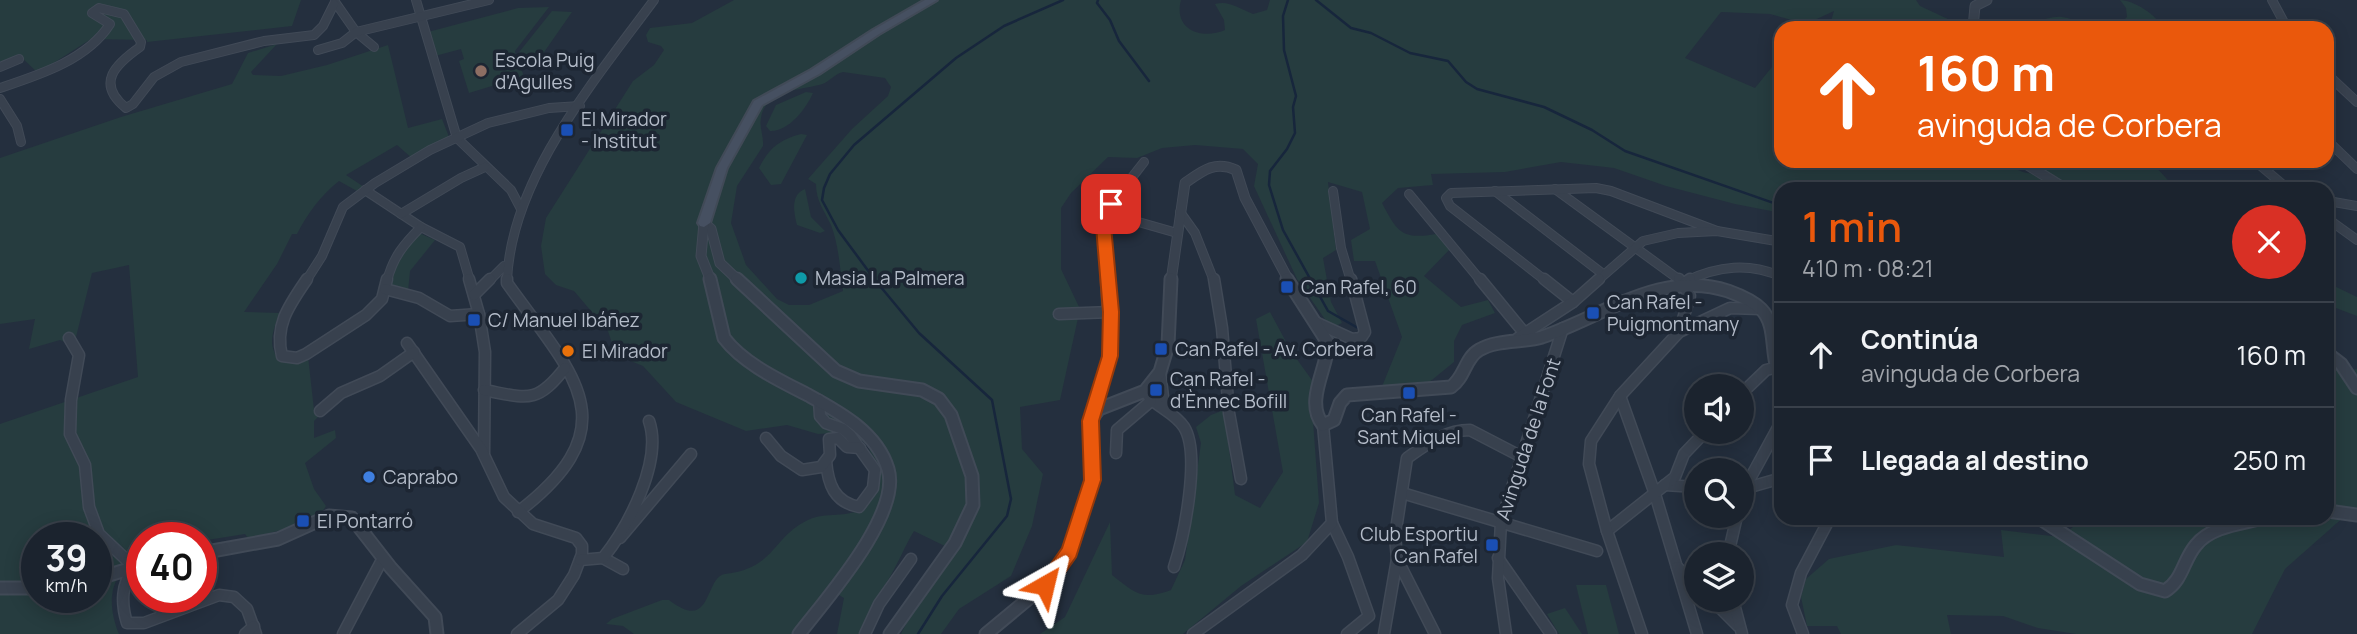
<!DOCTYPE html>
<html lang="es">
<head>
<meta charset="utf-8">
<style>
  :root { --surface:#1b232e; --page:#242b36; --text:#f1f3f6; --muted:#a0a4aa; --line:#39404a; --accent:#ea580c }
  body { margin:0; font-family:Manrope,sans-serif; background:var(--page); color:var(--text); height:100vh; display:flex; flex-direction:column; font-size:26px; white-space:nowrap }
  * { box-sizing:border-box; margin:0 }
  p { font-size:23px; color:var(--muted) }
  .icon { flex:none; width:38px; height:38px; fill:none; stroke:currentColor; stroke-width:2; stroke-linecap:round; stroke-linejoin:round }
  .map { position:relative; flex:1; overflow:hidden }
  .side { position:absolute; left:1774px; top:182px; width:560px; height:343px; display:flex; flex-direction:column; background:var(--surface); border-radius:21px; box-shadow:0 4px 18px #0003,0 0 0 2px var(--line) }
  .side>* { flex:none }
  .hud { position:absolute; left:1774px; top:21px; width:560px; height:147px; border-radius:21px; box-shadow:0 4px 18px #0003,0 0 0 2px var(--line); background:#ea580c; color:#fff; overflow:hidden }
  .tools { position:absolute; left:1684px; top:374px; display:grid; gap:14px }
  .tools a { display:grid; place-items:center; width:70px; height:70px; border-radius:50%; background:var(--surface); box-shadow:0 4px 18px #0003,0 0 0 2px var(--line); font-size:35px }
  .speed { position:absolute; left:21px; top:522px; display:flex; gap:14px; font-size:35px; font-weight:700; text-align:center }
  .speed>* { display:grid; place-content:center; width:91px; height:91px; border-radius:50%; background:var(--surface); box-shadow:0 4px 18px #0003,0 0 0 2px var(--line); line-height:1 }
  .speed small { font-size:18px; font-weight:400 }
  .speed .limit { border:10px solid #d22; background:#fff; color:#111 }
  .pin { position:absolute; display:grid; place-items:center; width:60px; height:60px; color:#fff; margin:-30px; border-radius:14px; box-shadow:0 4px 10px #0006 }
  .me { position:absolute; width:77px; margin:-38px; rotate:37deg; stroke-linejoin:round; filter:drop-shadow(0 0 5px #0008) }
  .turn { display:flex; align-items:center; gap:24px; height:147px; padding:0 28px; font-size:32px }
  .turn .icon { width:91px; height:91px; stroke-width:2.5 }
  .turn b { display:block; font-size:49px; line-height:60px }
  .round { display:grid; place-items:center; flex:none; width:74px; height:74px; border-radius:37px; background:var(--page) }
  .overview { display:flex; align-items:center; justify-content:space-between; height:119px; padding:0 28px }
  h1 { font-size:42px; font-weight:600; line-height:52px; color:var(--accent) }
  ul { padding:0; list-style:none }
  li { display:flex; align-items:center; gap:21px; height:105px; padding:0 28px; border-top:2px solid var(--line) }
  li div { flex:1 }
  li b { display:block; font-size:26px }
  li em { font-style:normal }
  .map>svg:first-child { display:block }
  .green { fill:#263c3f; fill-rule:evenodd }
  .lines { fill:none; stroke-linecap:round; stroke-linejoin:round }
  .stream { stroke:#17263c; stroke-width:2.5 }
  .minor-far1-casing { stroke:#414a57; stroke-width:10 }
  .minor-casing { stroke:#414a57; stroke-width:13 }
  .tertiary-far1-casing { stroke:#414a57; stroke-width:11 }
  .tertiary-casing { stroke:#414a57; stroke-width:15 }
  .secondary-casing { stroke:#414a57; stroke-width:4 }
  .minor-far1 { stroke:#38414e; stroke-width:8 }
  .minor { stroke:#38414e; stroke-width:10 }
  .tertiary-far1 { stroke:#38414e; stroke-width:9 }
  .tertiary { stroke:#38414e; stroke-width:11 }
  .secondary { fill:#465061; fill-rule:evenodd }
  .route { fill:#ea580c; stroke:#983908; stroke-width:2 }
  .education-dot { fill:#8d6e63; stroke:#1d2633; stroke-width:2.5 }
  .transit-dot { fill:#1a4fb4; stroke:#1d2633; stroke-width:2.5 }
  .culture-dot { fill:#0f9aa8; stroke:#1d2633; stroke-width:2.5 }
  .food-dot { fill:#e8710a; stroke:#1d2633; stroke-width:2.5 }
  .shop-dot { fill:#3f7fe0; stroke:#1d2633; stroke-width:2.5 }
  .labels { text-anchor:middle; stroke-width:7; stroke-linejoin:round; paint-order:stroke }
  .poi-label { font-size:19px; fill:#b4bcc9; stroke:#1d2633; text-anchor:start }
  .street-label { font-size:19px; fill:#b4bcc9; stroke:#1d2633 }
</style>
</head>
<body>
<div class="map">
<svg width="2357" height="634" viewBox="0 0 2357 634">
  <rect width="100%" height="100%" fill="#242f3e"/>
  <!-- green -->
  <g class="green">
    <path d="M0,0H301L292,26L147,42V40L91,39L38,73L20,56L6,63L0,61Z"/>
    <path d="M734,0H1181C1173,30 1202,40 1225,30L1224,20L1215,4C1229,0 1240,9 1253,14L1267,10L1270,0H1916L1920,6L1950,20L1952,28H1928L1911,23L1905,28H1829L1834,11L1806,24L1770,14L1721,12L1685,58L1755,88L1780,57L1782,161H2003C2037,184 2035,170 2068,161C2082,157 2127,161 2145,161L2155,166L2176,189H1782L1781,213L1735,204L1666,186L1614,168L1561,162L1505,172L1431,174L1433,185L1398,188L1382,203C1397,232 1402,240 1436,234L1450,249L1424,276L1461,307L1488,300L1495,313L1462,325L1454,341V362L1411,397L1377,399L1402,337L1375,261H1354L1351,240L1370,229L1362,192L1328,182L1336,250L1323,258L1331,302L1342,323L1331,328L1297,279L1254,186L1258,164L1243,149L1195,145L1162,148L1137,158L1108,157L1071,193L1061,208V269L1080,309L1060,400L1020,407L1022,449L1043,474L1032,526L1011,576L959,609L941,634H901L919,597L955,551L914,531C905,546 899,561 891,575C879,595 868,612 860,634H837L844,598L834,592L803,634H634L623,626L606,624L612,619L662,600H669C713,634 704,577 725,574C776,568 771,538 808,520C826,511 849,519 865,507C874,500 877,489 880,479L868,446L852,432L818,434L787,425L746,431L676,402L643,366L616,355L608,331L574,291L556,285L545,274L541,246L546,218L633,81L654,65L664,50L661,46L648,42L646,35L650,28L692,23ZM843,72L885,78L891,87L888,96L852,129L808,179L816,184C816,201 824,210 831,225C839,246 840,269 843,291L809,305H789L777,299L746,265L731,223L737,186L763,146C764,136 759,128 761,118C765,91 798,90 819,85C829,83 834,74 843,72Z"/>
    <path d="M2120,0C2133,0 2158,15 2162,28H2030L2034,23C2043,20 2053,16 2062,17C2084,20 2108,38 2127,17L2126,8Z"/>
    <path d="M549,7L515,51L516,56L552,11L572,12L540,58L516,57L524,76L521,77L469,93L459,61L464,59L461,49L435,56L428,32L518,8Z"/>
    <path d="M277,44L251,72L253,75L281,76L327,65L388,45L408,128L442,119L449,137L413,159L397,145L346,175L364,187L357,191L339,181C321,195 307,214 297,234H292L277,264L244,312L280,313C273,330 266,347 281,361L292,362L308,356L314,410L319,416L314,421V438L335,430L336,438L305,463L314,489L326,506C318,523 267,534 248,538L245,534L201,541V537H142V555C109,573 106,602 119,634H0V424L138,377L129,265L92,273L76,337L67,343L60,340L29,349L35,319L0,324V158L121,117L232,84L248,53ZM37,537H96V597H37Z"/>
    <path d="M806,92L813,93C806,109 788,132 770,131L766,126L776,105Z"/>
    <path d="M801,134L807,135L781,184L771,185L759,168C769,148 779,140 801,134Z"/>
    <path d="M805,189L811,217L825,231L820,233L797,225C794,212 790,195 805,189Z"/>
    <path d="M419,233L435,240L410,271L408,291L388,287L398,258Z"/>
    <path d="M2328,283L2357,297V316L2328,305Z"/>
    <path d="M1270,312L1291,351L1314,383L1313,421L1319,503L1307,542L1241,586L1183,634H1040L1065,617L1110,522L1112,575C1135,593 1142,601 1171,590L1185,560L1201,443L1196,427L1211,415L1224,410L1235,495L1260,508L1283,472L1256,319Z"/>
    <path d="M2328,361L2340,372L2357,369V508H2354L2285,569L2252,634H2076L2038,628L2003,616L1947,615L1951,634H1841L1837,626H1807L1801,597L1806,579L1829,559L1896,545L2004,557L2001,530L2060,537L2073,527L2070,518H2328Z"/>
    <path d="M1576,585H1606L1619,634H1588Z"/>
    <path d="M1565,608L1582,634H1559L1547,614Z"/>
  </g>
  <g class="lines">
    <!-- stream -->
    <g class="stream">
      <path d="M1098,0L1097,3L1110,20L1119,41L1149,81"/>
      <path d="M1288,0L1283,16L1284,50L1296,96L1293,107L1295,133L1287,149L1270,171L1269,185L1283,230L1328,311L1358,328"/>
      <path d="M1316,0L1351,28L1371,33L1410,53L1448,61L1466,82L1477,89L1544,107L1592,130L1625,151L1782,206"/>
      <path d="M918,634L942,596L1007,516L1011,499L992,400L919,333L875,280L838,230L822,200L824,188L830,174L854,145L956,58L1004,26L1063,0"/>
    </g>
    <defs>
      <g id="minor-far1">
        <path d="M416,0L457,138L511,190L521,209"/>
        <path d="M2272,0L2287,28"/>
        <path d="M335,2L356,32L374,47"/>
        <path d="M318,50L342,43L356,32L489,0"/>
        <path d="M0,67L19,59"/>
        <path d="M2328,75L2357,102"/>
        <path d="M0,88C39,75 87,60 110,24L92,13L99,8L124,14L141,42L140,47C116,64 95,83 126,108L133,104L154,77L181,62L264,41L314,35L323,26L334,4"/>
        <path d="M0,99L17,126L21,142"/>
        <path d="M2328,141L2357,169"/>
        <path d="M2255,161L2288,189"/>
        <path d="M1555,189L1681,281"/>
        <path d="M365,190L421,227L460,247L470,281"/>
        <path d="M1333,191L1341,248L1351,281"/>
        <path d="M1495,191L1603,274"/>
        <path d="M1409,194L1481,281"/>
        <path d="M2328,201L2357,206"/>
        <path d="M1180,212L1195,233L1214,281"/>
        <path d="M1107,213L1177,233"/>
        <path d="M401,214L461,178L485,167"/>
        <path d="M2328,219L2357,240"/>
        <path d="M306,281L322,256L343,207L375,183L430,150L488,123L549,108L580,106"/>
        <path d="M387,281C393,257 404,244 421,227"/>
        <path d="M489,281L504,266"/>
        <path d="M507,281C511,178 595,80 654,0"/>
        <path d="M1106,281C1099,215 1105,212 1144,162"/>
        <path d="M1546,281L1450,206L1446,198L1451,193L1596,188L1611,191L1717,231"/>
        <path d="M1597,281L1643,241L1678,233L1717,231L1782,242"/>
        <path d="M1686,281C1718,266 1749,262 1782,277"/>
      </g>
      <g id="minor">
        <path d="M307,279C290,304 274,325 282,356L297,358L306,354L366,315L382,299L387,279"/>
        <path d="M469,279L479,314L485,352L484,453"/>
        <path d="M507,279V283C571,373 633,424 518,512"/>
        <path d="M1214,279L1222,328L1229,413L1241,479"/>
        <path d="M1480,279L1526,335"/>
        <path d="M1544,279L1573,302"/>
        <path d="M1679,279L1690,296L1679,332"/>
        <path d="M1683,284L1690,279"/>
        <path d="M385,289L419,298L450,316L479,314"/>
        <path d="M474,295L490,279"/>
        <path d="M1059,314L1111,312"/>
        <path d="M1782,315L1772,323L1782,327"/>
        <path d="M1315,322L1352,339L1361,338L1365,332L1351,279"/>
        <path d="M69,338L79,355L71,400L70,434L85,465L89,507L99,534L134,567C121,585 121,603 127,623H144L219,595L234,597L247,609L256,634"/>
        <path d="M1518,338L1573,302L1599,279"/>
        <path d="M407,343L481,449L504,497L533,524L576,538L582,546V554L574,575L558,600L517,634"/>
        <path d="M1160,372L1164,405"/>
        <path d="M484,390C527,398 536,405 565,368"/>
        <path d="M1145,391C1154,407 1174,411 1184,427C1201,454 1184,537 1174,567"/>
        <path d="M1741,394L1766,370L1774,368"/>
        <path d="M1620,396L1655,494L1697,634"/>
        <path d="M819,400L820,416L826,423L843,429L850,435L875,470L873,488L859,507C834,502 828,484 826,461"/>
        <path d="M320,411L341,393L380,376L414,352"/>
        <path d="M1093,413L1110,350L1106,279"/>
        <path d="M766,438L781,456L802,470L821,467L830,455L829,439L838,438L847,447L860,448"/>
        <path d="M1116,453L1117,430L1151,401"/>
        <path d="M1665,485L1696,487"/>
        <path d="M1743,489L1782,478"/>
        <path d="M1402,493L1597,551"/>
        <path d="M1741,502L1746,486L1782,420"/>
        <path d="M1332,523L1348,557L1369,616L1347,634"/>
        <path d="M1607,531L1675,477L1684,454L1705,432"/>
        <path d="M620,538L691,454"/>
        <path d="M1728,555L1737,516"/>
        <path d="M603,558L623,569"/>
        <path d="M1498,558L1551,634"/>
        <path d="M1397,559L1435,634"/>
        <path d="M580,560L603,558C628,527 663,461 649,421"/>
        <path d="M1677,567L1696,585"/>
        <path d="M1712,600L1738,626"/>
        <path d="M1733,600L1742,634"/>
        <path d="M245,634L254,626"/>
        <path d="M343,634L383,558"/>
        <path d="M865,634L879,604L911,559"/>
        <path d="M1193,634L1302,555L1332,523L1323,425"/>
        <path d="M1384,634L1397,559L1395,536L1407,458C1427,444 1445,430 1470,430L1522,457"/>
        <path d="M1506,634L1498,578L1501,522L1563,328"/>
        <path d="M1642,634L1607,531L1589,464L1591,441L1620,396L1679,332L1730,308L1760,309"/>
        <path d="M1803,634L1792,605L1801,573L1830,518"/>
      </g>
      <g id="tertiary-far1">
        <path d="M1973,28L1975,6L1987,0"/>
        <path d="M2021,161L2066,189"/>
        <path d="M704,223L711,229L720,263L739,281"/>
        <path d="M704,223L701,256L711,281"/>
        <path d="M1171,281L1185,183C1202,171 1215,160 1236,170L1245,198L1289,281"/>
      </g>
      <g id="tertiary">
        <path d="M710,279L724,338C744,364 779,380 808,395C839,412 877,432 888,469C902,514 826,599 799,634"/>
        <path d="M737,279L836,371L859,381L922,390L939,399L951,415L972,476L973,505L955,543L890,634"/>
        <path d="M1287,279L1328,343C1328,368 1304,401 1323,425L1334,420L1340,403L1347,395L1451,387C1465,377 1465,358 1479,350C1498,339 1522,343 1542,337C1602,317 1662,269 1728,291C1739,295 1752,300 1761,309C1779,327 1768,357 1782,378"/>
        <path d="M2328,354L2341,364L2357,388"/>
        <path d="M2328,511L2357,515"/>
        <path d="M2039,518L2140,584L2165,591C2183,580 2183,560 2196,545C2211,526 2241,524 2263,518"/>
        <path d="M201,553L278,539L329,516L352,518L391,568L435,617L437,634"/>
        <path d="M96,579L142,565"/>
        <path d="M0,588H37"/>
        <path d="M986,634L1045,585L1070,551L1093,480L1090,421L1099,409L1145,391L1160,372L1168,345L1171,279"/>
      </g>
      <path id="secondary" d="M925,0H937L879,34L819,74L762,105L727,168L710,223L704,227L700,226L698,223L717,168L754,101L811,70L873,30Z"/>
    </defs>
    <!-- minor-far1 casing -->
    <use href="#minor-far1" class="minor-far1-casing"/>
    <!-- minor casing -->
    <use href="#minor" class="minor-casing"/>
    <!-- tertiary-far1 casing -->
    <use href="#tertiary-far1" class="tertiary-far1-casing"/>
    <!-- tertiary casing -->
    <use href="#tertiary" class="tertiary-casing"/>
    <!-- secondary casing -->
    <use href="#secondary" class="secondary-casing"/>
    <!-- minor-far1 -->
    <use href="#minor-far1" class="minor-far1"/>
    <!-- minor -->
    <use href="#minor" class="minor"/>
    <!-- tertiary-far1 -->
    <use href="#tertiary-far1" class="tertiary-far1"/>
    <!-- tertiary -->
    <use href="#tertiary" class="tertiary"/>
    <!-- secondary -->
    <use href="#secondary" class="secondary"/>
  </g>
  <!-- route -->
  <path class="route" d="M1111,199L1118,204L1111,226L1119,312L1118,356L1099,421L1101,480L1076,557L1052,591L1045,593L1039,591L1036,585L1062,548L1084,480L1082,421L1102,356L1103,312L1096,226L1103,204Z"/>
  <!-- markers -->
  <circle class="education-dot" cx="481" cy="71" r="7"/>
  <g class="transit-dot">
    <rect x="560" y="123" width="14" height="14" rx="3.5"/>
    <rect x="1280" y="280" width="14" height="14" rx="3.5"/>
    <rect x="1586" y="306" width="14" height="14" rx="3.5"/>
    <rect x="467" y="313" width="14" height="14" rx="3.5"/>
    <rect x="1154" y="342" width="14" height="14" rx="3.5"/>
    <rect x="1149" y="383" width="14" height="14" rx="3.5"/>
    <rect x="1402" y="386" width="14" height="14" rx="3.5"/>
    <rect x="296" y="514" width="14" height="14" rx="3.5"/>
    <rect x="1485" y="538" width="14" height="14" rx="3.5"/>
  </g>
  <circle class="culture-dot" cx="801" cy="278" r="7"/>
  <circle class="food-dot" cx="568" cy="351" r="7"/>
  <circle class="shop-dot" cx="369" cy="477" r="7"/>
  <g class="labels">
    <!-- poi labels -->
    <g class="poi-label">
      <text x="495" y="67">Escola Puig<tspan x="495" dy="22">d'Agulles</tspan></text>
      <text x="581" y="126">El Mirador<tspan x="581" dy="22">- Institut</tspan></text>
      <text x="815" y="285">Masia La Palmera</text>
      <text x="1301" y="294">Can Rafel, 60</text>
      <text x="1607" y="309">Can Rafel -<tspan x="1607" dy="22">Puigmontmany</tspan></text>
      <text x="488" y="327">C/ Manuel Ibáñez</text>
      <text x="1175" y="356">Can Rafel - Av. Corbera</text>
      <text x="582" y="358">El Mirador</text>
      <text x="1170" y="386">Can Rafel -<tspan x="1170" dy="22">d'Ènnec Bofill</tspan></text>
      <text x="1409" y="422" text-anchor="middle">Can Rafel -<tspan x="1409" dy="22">Sant Miquel</tspan></text>
      <text x="383" y="484">Caprabo</text>
      <text x="317" y="528">El Pontarró</text>
      <text x="1478" y="541" text-anchor="end">Club Esportiu<tspan x="1478" dy="22">Can Rafel</tspan></text>
    </g>
    <!-- street labels -->
    <g class="street-label">
      <text transform="translate(1528 439) rotate(-72)" y="7">Avinguda de la Font</text>
    </g>
  </g>
</svg>
<div class="tools">
<a><svg class="icon" aria-label="sound" viewBox="0 0 24 24"><path d="M4 9h4l5-4v14l-5-4H4zM17 9q2 3 0 6"/></svg></a>
<a><svg class="icon" aria-label="search" viewBox="0 0 24 24"><circle cx="10" cy="10" r="6"/><path d="M15 15l6 6"/></svg></a>
<a><svg class="icon" aria-label="layers" viewBox="0 0 24 24"><path d="M12 4l9 5-9 5-9-5zM3 14l9 5 9-5"/></svg></a>
</div>
<div class="speed"><div>39<small>km/h</small></div><div class="limit">40</div></div>
<div class="pin" style="left:1111px;top:204px;background:#d93025"><svg class="icon" aria-label="arrive" viewBox="0 0 24 24"><path d="M6 21V4h12l-3 4 3 4H6"/></svg></div>
<svg class="me" style="left:1045px;top:585px" viewBox="-20 -20 40 40"><path d="M0-17L14 15 0 8-14 15z" fill="#ea580c" stroke="#fff" stroke-width="4"/></svg>
<div class="hud">
<div class="turn"><svg class="icon" aria-label="ahead" viewBox="0 0 24 24"><path d="M12 20V5M6 11l6-6 6 6"/></svg><div><b>160 m</b>avinguda de Corbera</div></div>
</div>
<section class="side">
<div class="overview"><div><h1>1 min</h1><p>410 m · 08:21</p></div><a class="round" style="background:#d93025;color:#fff"><svg class="icon" aria-label="close" viewBox="0 0 24 24"><path d="M6 6l12 12M18 6L6 18"/></svg></a></div>
<ul>
<li><svg class="icon" aria-label="ahead" viewBox="0 0 24 24"><path d="M12 20V5M6 11l6-6 6 6"/></svg><div><b>Continúa</b><p>avinguda de Corbera</p></div><em>160 m</em></li>
<li><svg class="icon" aria-label="arrive" viewBox="0 0 24 24"><path d="M6 21V4h12l-3 4 3 4H6"/></svg><div><b>Llegada al destino</b></div><em>250 m</em></li>
</ul>
</section>
</div>
</body>
</html>
